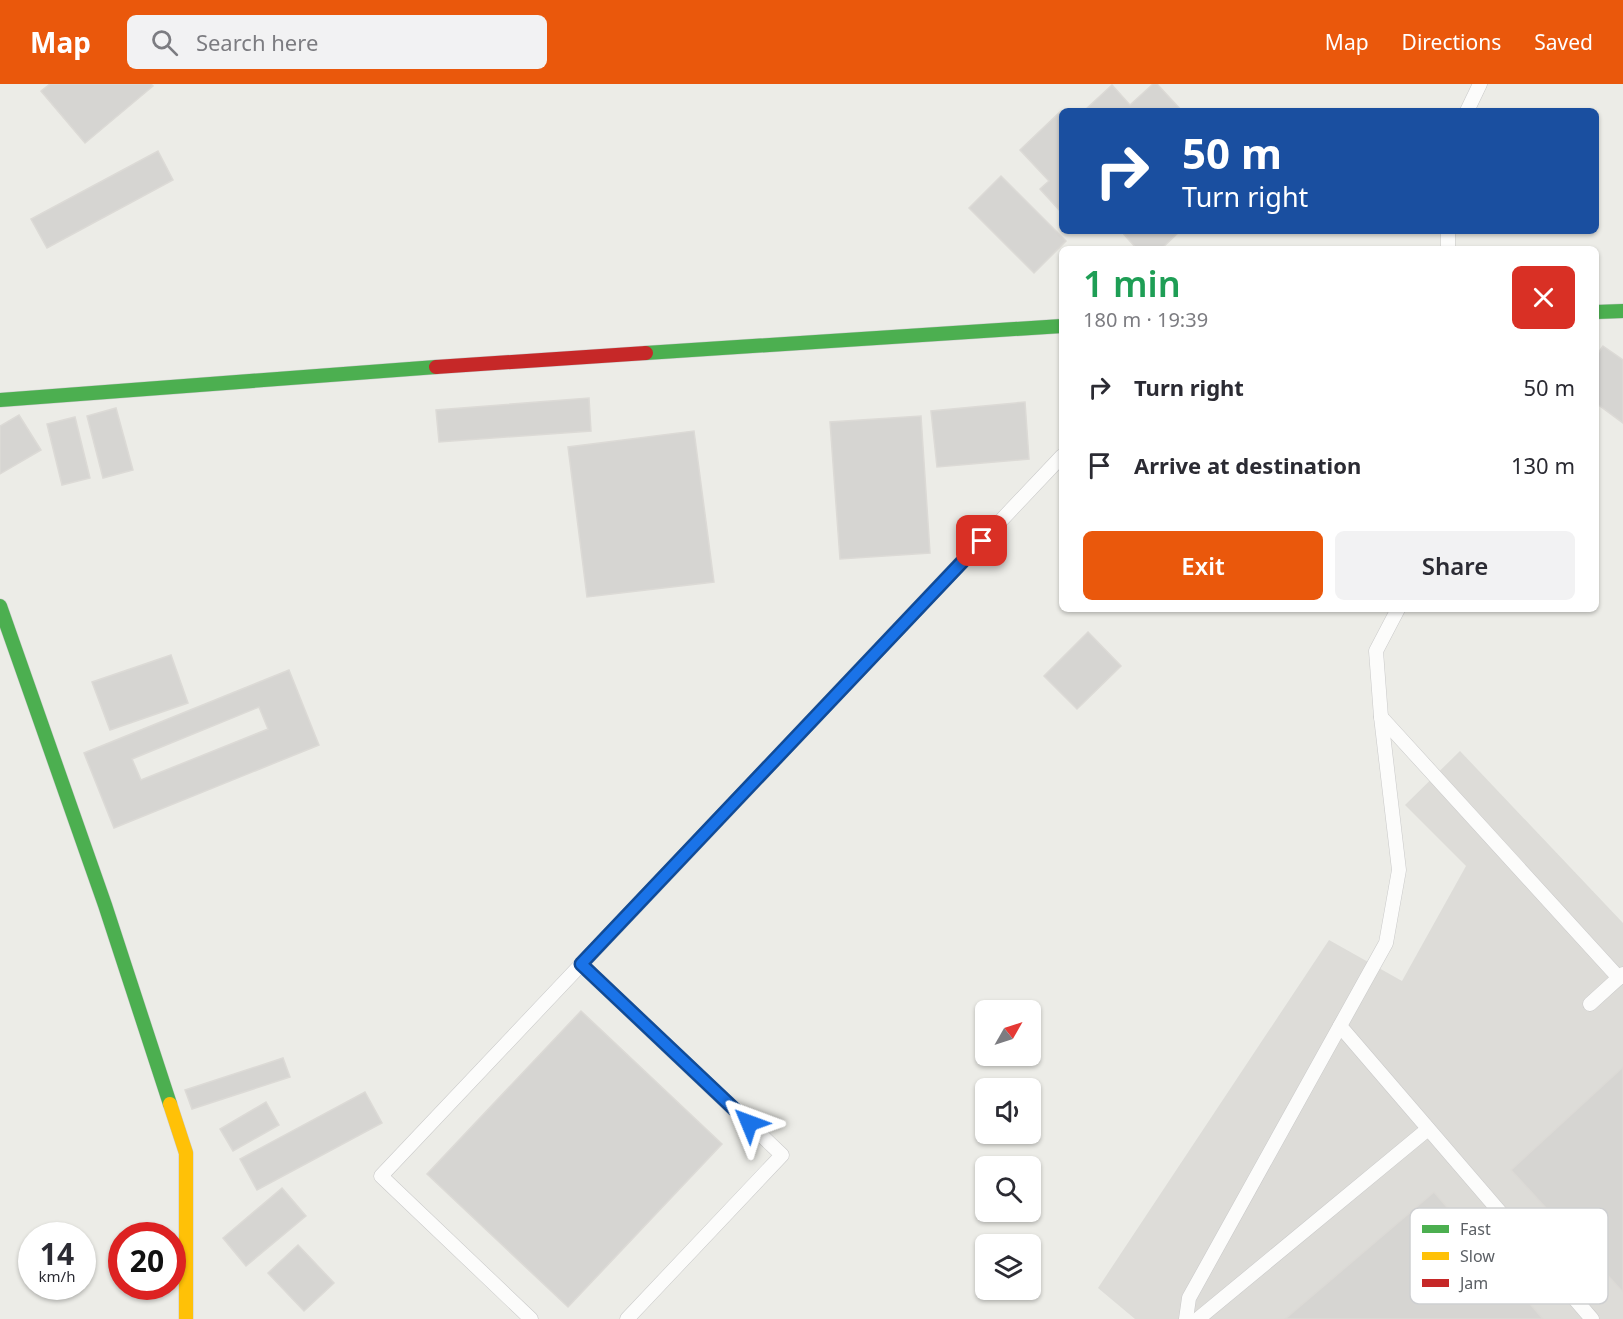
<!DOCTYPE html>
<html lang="en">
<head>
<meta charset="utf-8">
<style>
  :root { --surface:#fff; --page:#f2f2f3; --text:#2b2b33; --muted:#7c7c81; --accent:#ea580c }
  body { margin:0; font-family:"Noto Sans",sans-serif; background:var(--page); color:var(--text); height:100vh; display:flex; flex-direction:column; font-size:22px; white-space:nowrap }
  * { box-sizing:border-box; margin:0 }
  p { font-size:20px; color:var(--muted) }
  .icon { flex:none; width:33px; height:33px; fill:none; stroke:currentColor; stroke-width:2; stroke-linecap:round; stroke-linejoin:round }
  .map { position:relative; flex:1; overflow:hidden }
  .details { position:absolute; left:1059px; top:162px; width:540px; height:366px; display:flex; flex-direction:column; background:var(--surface); border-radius:9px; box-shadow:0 2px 4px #0004 }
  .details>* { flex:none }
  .top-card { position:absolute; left:1059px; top:24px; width:540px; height:126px; border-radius:9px; box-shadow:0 2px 4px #0004; background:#1a4fa0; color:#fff; overflow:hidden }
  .needle { width:39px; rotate:51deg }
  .fabs { position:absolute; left:975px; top:916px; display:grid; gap:12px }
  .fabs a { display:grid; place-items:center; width:66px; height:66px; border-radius:9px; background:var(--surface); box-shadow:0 2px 4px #0004; font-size:30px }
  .speed { position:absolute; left:18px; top:1138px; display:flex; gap:12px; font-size:30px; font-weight:700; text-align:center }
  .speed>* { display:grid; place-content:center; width:78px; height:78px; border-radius:50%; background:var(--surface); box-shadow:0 2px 4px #0004; line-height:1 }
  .speed small { font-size:15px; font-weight:400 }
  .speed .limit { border:9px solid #d22; background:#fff; color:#111 }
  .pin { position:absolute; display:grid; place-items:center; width:51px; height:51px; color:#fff; margin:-26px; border-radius:12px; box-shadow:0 3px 9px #0006 }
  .me { position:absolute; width:66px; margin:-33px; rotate:314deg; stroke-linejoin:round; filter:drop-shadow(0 0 4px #0008) }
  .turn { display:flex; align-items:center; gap:21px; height:126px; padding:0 24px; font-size:27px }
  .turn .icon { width:78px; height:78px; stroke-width:2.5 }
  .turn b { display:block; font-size:42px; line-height:51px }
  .round { display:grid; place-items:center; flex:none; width:63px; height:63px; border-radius:9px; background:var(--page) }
  .overview { display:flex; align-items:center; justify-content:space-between; height:102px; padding:0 24px }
  h1 { font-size:36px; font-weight:600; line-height:45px; color:#1e9e55 }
  .cta { display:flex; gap:12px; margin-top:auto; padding:12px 24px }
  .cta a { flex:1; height:69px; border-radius:9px; background:var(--accent); color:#fff; font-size:24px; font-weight:600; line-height:69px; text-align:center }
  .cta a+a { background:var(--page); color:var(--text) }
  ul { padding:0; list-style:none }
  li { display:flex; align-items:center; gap:18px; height:78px; padding:0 24px }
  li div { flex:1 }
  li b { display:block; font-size:22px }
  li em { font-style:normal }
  header { display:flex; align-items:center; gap:36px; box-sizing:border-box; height:84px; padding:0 30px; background:var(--accent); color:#fff }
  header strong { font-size:28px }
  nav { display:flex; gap:33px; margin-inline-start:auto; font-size:21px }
  .search { width:420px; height:54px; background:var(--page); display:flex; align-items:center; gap:15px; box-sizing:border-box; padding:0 21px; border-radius:9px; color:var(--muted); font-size:22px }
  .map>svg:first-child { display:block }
  .industrial { fill:#dddcd8 }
  .building { fill:#d6d5d2; stroke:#dcdad6; stroke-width:1.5; fill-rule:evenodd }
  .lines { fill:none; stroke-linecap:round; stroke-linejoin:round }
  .lane-casing { stroke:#c9c9c9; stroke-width:15 }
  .fast-casing { stroke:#c9caca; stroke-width:15 }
  .slow-casing { stroke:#c9caca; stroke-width:15 }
  .jam-casing { stroke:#c9caca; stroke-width:15 }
  .lane { stroke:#fcfcfb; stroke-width:14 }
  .fast { stroke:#4caf50; stroke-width:14 }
  .slow { stroke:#ffc107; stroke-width:14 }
  .jam { stroke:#c62828; stroke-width:14 }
  .route-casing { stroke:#114b97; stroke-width:15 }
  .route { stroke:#1a73e8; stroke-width:10 }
  .key { fill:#fff; stroke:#cecfd1; stroke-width:1.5 }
  .key-label { font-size:16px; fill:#5c6065 }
</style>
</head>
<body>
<header>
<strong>Map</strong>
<div class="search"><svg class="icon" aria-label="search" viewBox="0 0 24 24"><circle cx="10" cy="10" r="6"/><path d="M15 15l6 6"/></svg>Search here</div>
<nav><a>Map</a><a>Directions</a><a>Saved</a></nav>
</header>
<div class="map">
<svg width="1623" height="1235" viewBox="0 0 1623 1235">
  <rect width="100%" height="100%" fill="#ecece7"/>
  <!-- industrial -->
  <path class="industrial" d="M1460,667L1623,839V1235H1135L1098,1204L1329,856L1402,897L1466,782L1405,721Z"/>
  <!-- building -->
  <g class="building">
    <path d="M50,0H151L153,2L85,59L41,7Z"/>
    <path d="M1153,0H1157L1182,27H1084L1112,1L1130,21Z"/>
    <path d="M1061,27L1062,29V129L1040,105L1049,97L1020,66Z"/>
    <path d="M158,67L173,96L47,164L31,135Z"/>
    <path d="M1001,92L1066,157L1034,189L969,124Z"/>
    <path d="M1121,147H1180L1161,165H1137Z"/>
    <path d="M1603,262L1623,276V339L1596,319V272Z"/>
    <path d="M589,314L591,347L439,358L436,326Z"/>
    <path d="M1025,318L1029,375L937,383L931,327Z"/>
    <path d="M116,324L133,386L103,394L87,332Z"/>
    <path d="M19,331L41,366L0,390V342Z"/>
    <path d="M921,332L930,469L840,475L830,338Z"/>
    <path d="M75,333L90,394L62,401L47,340Z"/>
    <path d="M694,347L714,498L587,513L568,363Z"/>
    <path d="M1088,548L1121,582L1077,625L1044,592Z"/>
    <path d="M171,571L188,619L110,646L92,598Z"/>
    <path d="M289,586L319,661L114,744L84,669ZM259,623L268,645L141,696L132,675Z"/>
    <path d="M581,927L722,1060L568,1223L427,1090Z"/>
    <path d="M283,974L290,993L192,1025L185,1006Z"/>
    <path d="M1623,983V1208L1511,1086Z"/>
    <path d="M365,1008L382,1039L257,1106L240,1075Z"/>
    <path d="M266,1018L279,1041L233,1067L220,1045Z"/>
    <path d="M282,1104L306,1132L246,1182L223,1154Z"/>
    <path d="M1434,1108L1543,1235H1285Z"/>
    <path d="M298,1161L334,1199L304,1227L268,1189Z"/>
  </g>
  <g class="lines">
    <defs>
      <g id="lane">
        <path d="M1467,27L1480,0"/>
        <path d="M1448,165V147"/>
        <path d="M1381,633L1619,894"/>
        <path d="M581,880L782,1071L627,1235"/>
        <path d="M1590,920L1623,890"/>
        <path d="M1340,942L1592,1235"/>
        <path d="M531,1235L381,1092L1062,372"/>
        <path d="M1186,1235L1189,1214L1386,859L1399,786L1381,633L1376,567L1398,525"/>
        <path d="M1198,1235L1428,1045"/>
      </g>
      <g id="fast">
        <path d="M1596,228L1623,227"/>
        <path d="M646,269L1062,242"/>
        <path d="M0,316L436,283"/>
        <path d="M0,522L105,821L170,1020"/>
      </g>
      <path id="slow" d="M170,1020L186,1069V1235"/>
      <path id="jam" d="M436,283L646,269"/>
    </defs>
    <!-- lane casing -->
    <use href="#lane" class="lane-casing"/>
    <!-- fast casing -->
    <use href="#fast" class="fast-casing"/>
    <!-- slow casing -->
    <use href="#slow" class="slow-casing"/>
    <!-- jam casing -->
    <use href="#jam" class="jam-casing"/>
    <!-- lane -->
    <use href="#lane" class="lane"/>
    <!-- fast -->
    <use href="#fast" class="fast"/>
    <!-- slow -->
    <use href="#slow" class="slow"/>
    <!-- jam -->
    <use href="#jam" class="jam"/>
  </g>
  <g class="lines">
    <defs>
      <path id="route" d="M749,1039L581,880L982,457"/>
    </defs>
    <!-- route casing -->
    <use href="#route" class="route-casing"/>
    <!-- route -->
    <use href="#route" class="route"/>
  </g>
  <!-- legend -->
  <rect x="1410" y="1124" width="198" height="96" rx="9" class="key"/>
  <rect x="1422" y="1141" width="27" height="8" fill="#4caf50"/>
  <rect x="1422" y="1168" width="27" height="8" fill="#ffc107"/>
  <rect x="1422" y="1195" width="27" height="8" fill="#c62828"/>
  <g class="key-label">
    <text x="1460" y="1151">Fast</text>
    <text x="1460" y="1178">Slow</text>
    <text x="1460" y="1205">Jam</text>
  </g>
</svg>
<div class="fabs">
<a><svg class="needle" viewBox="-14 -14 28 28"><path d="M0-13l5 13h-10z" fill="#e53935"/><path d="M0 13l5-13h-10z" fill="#7c7c81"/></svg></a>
<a><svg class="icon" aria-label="sound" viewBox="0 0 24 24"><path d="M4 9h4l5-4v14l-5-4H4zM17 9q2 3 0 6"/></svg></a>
<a><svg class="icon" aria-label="search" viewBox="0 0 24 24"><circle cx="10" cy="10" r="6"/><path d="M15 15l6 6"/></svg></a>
<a><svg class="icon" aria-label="layers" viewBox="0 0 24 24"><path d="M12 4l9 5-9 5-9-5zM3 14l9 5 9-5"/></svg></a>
</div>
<div class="speed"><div>14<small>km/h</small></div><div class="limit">20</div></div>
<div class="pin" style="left:982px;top:457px;background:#d93025"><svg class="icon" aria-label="arrive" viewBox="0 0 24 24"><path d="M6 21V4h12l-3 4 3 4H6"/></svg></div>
<svg class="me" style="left:749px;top:1039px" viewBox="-20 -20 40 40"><path d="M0-17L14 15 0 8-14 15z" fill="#1a73e8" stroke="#fff" stroke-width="4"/></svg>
<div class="top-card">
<div class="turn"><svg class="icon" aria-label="right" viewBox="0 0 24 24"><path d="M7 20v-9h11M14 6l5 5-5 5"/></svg><div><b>50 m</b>Turn right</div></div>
</div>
<section class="details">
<div class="overview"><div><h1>1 min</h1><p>180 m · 19:39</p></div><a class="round" style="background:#d93025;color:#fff"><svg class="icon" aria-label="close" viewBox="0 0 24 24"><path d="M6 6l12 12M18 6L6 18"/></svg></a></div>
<ul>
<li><svg class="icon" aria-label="right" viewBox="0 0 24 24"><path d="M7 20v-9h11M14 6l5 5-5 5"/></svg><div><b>Turn right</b></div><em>50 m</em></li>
<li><svg class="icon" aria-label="arrive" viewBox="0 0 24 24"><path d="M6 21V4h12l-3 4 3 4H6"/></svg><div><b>Arrive at destination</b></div><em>130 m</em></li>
</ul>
<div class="cta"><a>Exit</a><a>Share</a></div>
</section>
</div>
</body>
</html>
